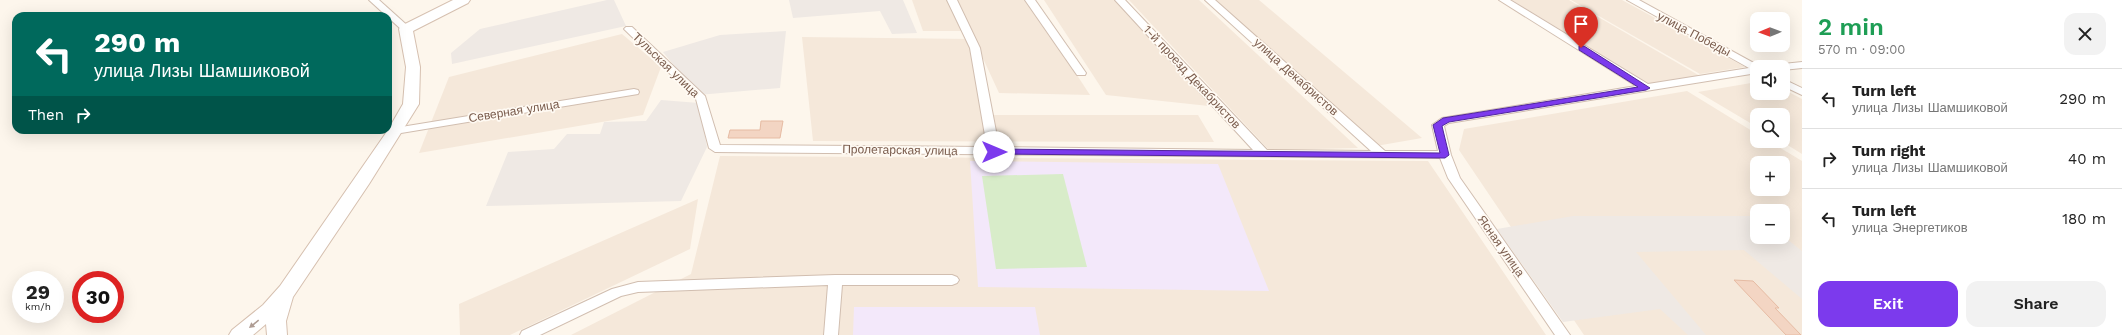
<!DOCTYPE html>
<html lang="en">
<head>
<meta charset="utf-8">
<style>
  :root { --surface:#fff; --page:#f2f2f2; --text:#222; --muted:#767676; --line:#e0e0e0; --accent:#7c3aed }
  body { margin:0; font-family:"Work Sans",sans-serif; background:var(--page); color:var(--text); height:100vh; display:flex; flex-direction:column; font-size:15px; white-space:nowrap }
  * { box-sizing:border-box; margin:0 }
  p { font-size:13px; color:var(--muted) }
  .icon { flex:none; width:22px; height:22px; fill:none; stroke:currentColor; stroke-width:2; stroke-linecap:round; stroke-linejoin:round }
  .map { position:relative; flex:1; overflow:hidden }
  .side { display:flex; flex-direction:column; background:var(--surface); width:320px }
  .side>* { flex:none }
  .top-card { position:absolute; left:12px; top:12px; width:380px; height:122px; border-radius:12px; box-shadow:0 4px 16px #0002; background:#00695c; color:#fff; overflow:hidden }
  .needle { width:26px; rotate:269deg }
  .tools { position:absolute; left:1750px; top:12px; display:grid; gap:8px }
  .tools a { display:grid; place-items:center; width:40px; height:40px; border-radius:8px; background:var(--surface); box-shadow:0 4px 16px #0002; font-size:20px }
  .speed { position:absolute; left:12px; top:271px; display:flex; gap:8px; font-size:20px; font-weight:700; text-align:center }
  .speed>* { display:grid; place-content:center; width:52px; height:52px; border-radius:50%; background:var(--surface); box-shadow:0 4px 16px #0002; line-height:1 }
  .speed small { font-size:10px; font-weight:400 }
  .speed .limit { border:6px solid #d22; background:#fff; color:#111 }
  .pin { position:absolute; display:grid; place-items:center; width:34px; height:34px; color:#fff; margin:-41px -17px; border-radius:50% 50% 50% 0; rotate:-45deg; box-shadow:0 0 4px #0007 }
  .pin .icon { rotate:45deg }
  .me { position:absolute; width:44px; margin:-22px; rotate:90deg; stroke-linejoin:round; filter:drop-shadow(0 0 3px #0008) }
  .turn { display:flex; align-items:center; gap:14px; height:84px; padding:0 16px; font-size:18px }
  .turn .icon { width:52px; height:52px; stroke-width:2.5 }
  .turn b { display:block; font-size:28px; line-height:34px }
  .then { display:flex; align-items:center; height:38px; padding:0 16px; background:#0003; gap:8px; font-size:15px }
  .round { display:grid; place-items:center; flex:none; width:42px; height:42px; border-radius:12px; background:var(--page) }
  .summary { display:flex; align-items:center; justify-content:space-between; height:68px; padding:0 16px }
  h1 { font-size:24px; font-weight:600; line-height:30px; color:#1e9e55 }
  .primary-button { display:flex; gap:8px; margin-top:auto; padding:8px 16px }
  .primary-button a { flex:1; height:46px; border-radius:12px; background:var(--accent); color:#fff; font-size:16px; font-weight:600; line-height:46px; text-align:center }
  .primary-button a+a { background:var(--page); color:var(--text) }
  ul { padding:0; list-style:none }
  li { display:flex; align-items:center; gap:12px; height:60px; padding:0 16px; border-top:1px solid var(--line) }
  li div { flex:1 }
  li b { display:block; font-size:15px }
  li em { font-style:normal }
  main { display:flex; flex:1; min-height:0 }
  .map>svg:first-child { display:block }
  .residential { fill:#f5e8da; fill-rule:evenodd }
  .industrial { fill:#efe9e4 }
  .education { fill:#f3e8fa }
  .green { fill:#d8ecc9 }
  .building { fill:#f3d5c3; stroke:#e6bba3 }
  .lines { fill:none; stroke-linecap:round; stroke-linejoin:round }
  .street-casing { stroke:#d1beb0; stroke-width:2 }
  .secondary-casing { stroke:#d6c0b0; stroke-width:2 }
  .street { fill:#fff; fill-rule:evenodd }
  .secondary { fill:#fff; fill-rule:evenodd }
  .oneway { fill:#af9d94 }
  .route { fill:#7c3aed; stroke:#51269a }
  .labels { text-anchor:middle; stroke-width:3.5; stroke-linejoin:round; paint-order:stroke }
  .street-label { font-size:12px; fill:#7a5c4d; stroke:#fffaf3 }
</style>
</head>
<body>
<main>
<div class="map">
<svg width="1802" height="335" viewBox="0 0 1802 335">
  <rect width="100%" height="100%" fill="#fdf6ec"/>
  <!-- residential -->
  <g class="residential">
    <path d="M912,0H947L961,31H923Z"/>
    <path d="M956,0H1028L1090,95L999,93Z"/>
    <path d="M1044,0H1120L1218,107L1106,95Z"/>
    <path d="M1129,0H1199L1358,148L1269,150Z"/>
    <path d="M1216,0H1259L1422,138L1376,146Z"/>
    <path d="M1512,0H1569L1700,76L1649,84Z"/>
    <path d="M1571,0H1622L1745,67L1700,74Z"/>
    <path d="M622,34L661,67L643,115L419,153L449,77Z"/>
    <path d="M802,37L972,39L987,115H1198L1214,142L813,141Z"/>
    <path d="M1757,82V93H1783V89L1802,99V154L1781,141H1783V115H1757V127L1698,92Z"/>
    <path d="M1687,91L1757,134V141H1769L1802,161V335H1584L1459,150L1464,129ZM1757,163H1783V189H1757ZM1757,211H1783V237H1757Z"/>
    <path d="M720,156L1428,161L1546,335H571L691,274Z"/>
    <path d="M698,199L690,249L510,335H460L459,304Z"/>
  </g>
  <!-- industrial -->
  <g class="industrial">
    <path d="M607,0H614L626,26L452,64L451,53L480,29Z"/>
    <path d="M789,0H903L917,33L892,34L880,11L793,18Z"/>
    <path d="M786,31L780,88L698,95L663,52L720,35Z"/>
    <path d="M661,100L699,103L707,147L681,201L486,206L508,152L554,149L567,134H600L604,122L646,121Z"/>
    <path d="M1573,216H1757V237L1783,236L1802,251V299L1744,250L1636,252L1706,335H1688L1660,309L1563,322L1497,229Z"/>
  </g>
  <!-- education -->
  <g class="education">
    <path d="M970,161L1218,164L1269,291L978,287Z"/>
    <path d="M854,307H1035L1040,335H853Z"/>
  </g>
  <!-- green -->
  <path class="green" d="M1063,174L1087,267L996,269L982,176Z"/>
  <!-- building -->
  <g class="building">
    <path d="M761,121H783L780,138H728L730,130H760Z"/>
    <path d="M1734,280L1753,281L1779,308H1775L1801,335H1786Z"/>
  </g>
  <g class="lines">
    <defs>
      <g id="street">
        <path d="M369,0H379L409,27V31H403Z"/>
        <path d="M947,0H957L980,48L999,147L1253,150L1115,0H1125L1267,150L1371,151L1205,0H1215L1385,151H1438L1432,125L1442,118L1636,86L1499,0H1510L1648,84L1749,68L1627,0H1639L1761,67H1757V73L1449,123L1444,126L1451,155L1460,178L1570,335H1555L1448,178L1440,158L715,152L709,148L696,99L624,29L626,27H632L705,96L720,145L987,147L970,48Z"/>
        <path d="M1025,0H1035L1086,73L1085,75H1077Z"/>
        <path d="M1802,62V68L1783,70V67H1778L1783,64Z"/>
        <path d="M1783,79L1802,88V95L1783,86Z"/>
        <path d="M634,89L638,90L639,92L638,94L395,134L389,131L395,128Z"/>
        <path d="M835,275H952L957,277L959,280L957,283L952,285H842L838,335H824L828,285L638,292L621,296L540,335H520L522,331L612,289L638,282Z"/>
      </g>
      <path id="secondary" d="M453,0H470L468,3L413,31L420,67L419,104L369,184L293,297L286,321L287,335H267L266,324L253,335H229L232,330L263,305L280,286L388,130L403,104L406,67L399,29L401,26Z"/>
    </defs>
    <!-- street casing -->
    <use href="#street" class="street-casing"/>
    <!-- secondary casing -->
    <use href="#secondary" class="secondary-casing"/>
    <!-- street -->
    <use href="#street" class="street"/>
    <!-- secondary -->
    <use href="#secondary" class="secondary"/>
  </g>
  <!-- one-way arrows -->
  <defs><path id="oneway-solid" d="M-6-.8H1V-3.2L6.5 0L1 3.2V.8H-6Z"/></defs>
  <use class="oneway" href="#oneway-solid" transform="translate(254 324) rotate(141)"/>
  <!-- route -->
  <path class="route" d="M1579,46H1584L1650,88L1646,90L1449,122L1442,126L1449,155L1445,158L994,154L990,152L994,149L1440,153L1433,125L1443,118L1638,87L1579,50Z"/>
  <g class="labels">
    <!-- street labels -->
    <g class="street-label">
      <text transform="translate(1694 34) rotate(28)" y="4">улица Победы</text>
      <text transform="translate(666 65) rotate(44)" y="4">Тульская улица</text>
      <text transform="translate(1192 77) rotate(47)" y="4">1-й проезд Декабристов</text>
      <text transform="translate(1296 77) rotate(42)" y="4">улица Декабристов</text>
      <text transform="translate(514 111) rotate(-9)" y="4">Северная улица</text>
      <text transform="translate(900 150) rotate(1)" y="4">Пролетарская улица</text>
      <text transform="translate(1501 246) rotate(55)" y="4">Ясная улица</text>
    </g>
  </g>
</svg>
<div class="tools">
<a><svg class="needle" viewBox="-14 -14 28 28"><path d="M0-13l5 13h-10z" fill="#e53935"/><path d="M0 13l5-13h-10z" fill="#767676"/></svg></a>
<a><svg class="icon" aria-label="sound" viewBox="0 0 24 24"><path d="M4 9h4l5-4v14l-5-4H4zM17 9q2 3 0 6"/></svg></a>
<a><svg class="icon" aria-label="search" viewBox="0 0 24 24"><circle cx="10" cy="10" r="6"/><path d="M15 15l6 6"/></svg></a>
<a>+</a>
<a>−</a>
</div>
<div class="speed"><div>29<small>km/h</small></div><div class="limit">30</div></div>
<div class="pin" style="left:1581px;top:48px;background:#d93025"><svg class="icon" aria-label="arrive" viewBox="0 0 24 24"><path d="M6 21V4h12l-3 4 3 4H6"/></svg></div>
<svg class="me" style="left:994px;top:152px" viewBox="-20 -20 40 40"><circle r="19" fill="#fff"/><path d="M0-13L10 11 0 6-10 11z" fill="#7c3aed"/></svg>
<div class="top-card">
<div class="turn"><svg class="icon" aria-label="left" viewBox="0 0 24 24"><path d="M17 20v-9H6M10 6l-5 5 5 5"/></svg><div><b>290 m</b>улица Лизы Шамшиковой</div></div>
<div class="then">Then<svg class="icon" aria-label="right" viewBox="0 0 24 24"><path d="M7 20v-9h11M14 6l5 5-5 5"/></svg></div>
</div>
</div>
<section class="side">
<div class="summary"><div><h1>2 min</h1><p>570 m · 09:00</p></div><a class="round"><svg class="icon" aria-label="close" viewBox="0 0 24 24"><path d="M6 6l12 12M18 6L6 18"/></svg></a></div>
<ul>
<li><svg class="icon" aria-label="left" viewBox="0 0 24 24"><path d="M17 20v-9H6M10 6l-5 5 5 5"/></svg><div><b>Turn left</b><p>улица Лизы Шамшиковой</p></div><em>290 m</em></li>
<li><svg class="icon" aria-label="right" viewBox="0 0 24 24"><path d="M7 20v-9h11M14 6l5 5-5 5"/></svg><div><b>Turn right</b><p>улица Лизы Шамшиковой</p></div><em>40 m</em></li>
<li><svg class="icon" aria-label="left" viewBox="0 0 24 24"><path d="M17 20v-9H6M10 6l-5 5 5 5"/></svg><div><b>Turn left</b><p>улица Энергетиков</p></div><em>180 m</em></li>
</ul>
<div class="primary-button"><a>Exit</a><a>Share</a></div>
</section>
</main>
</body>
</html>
